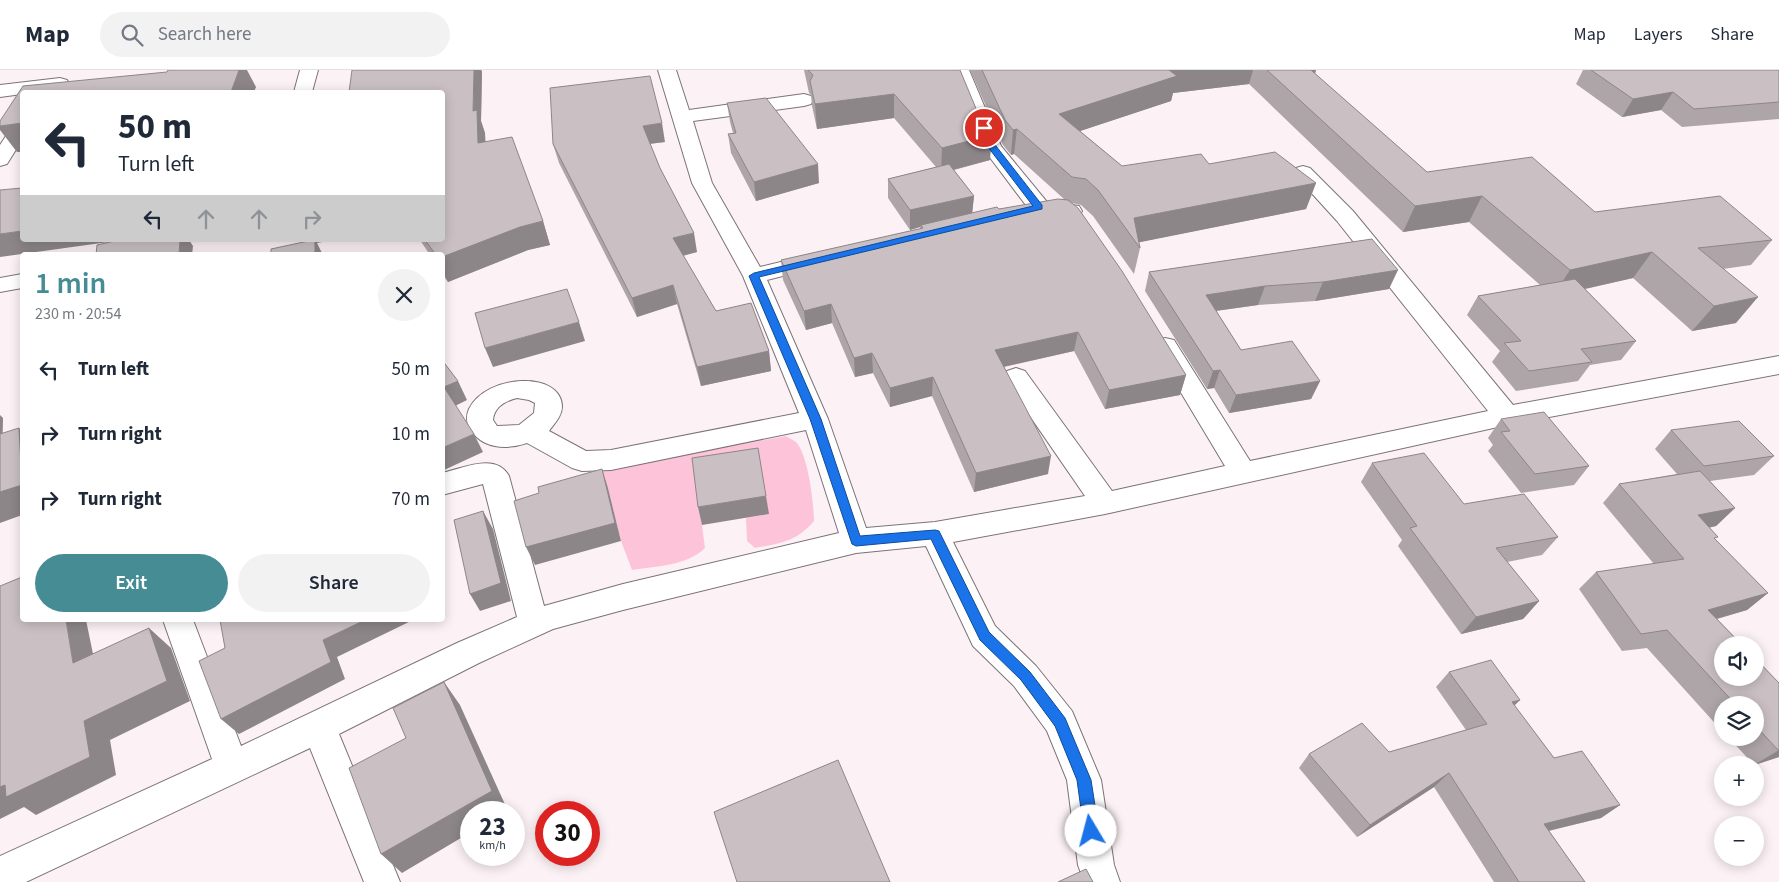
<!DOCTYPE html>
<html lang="en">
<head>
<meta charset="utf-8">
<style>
  :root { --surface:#fff; --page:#f2f2f3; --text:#1f2937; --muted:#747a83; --line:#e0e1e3; --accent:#458c94 }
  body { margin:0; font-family:"Source Sans 3",sans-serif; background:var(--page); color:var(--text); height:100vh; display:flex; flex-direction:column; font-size:19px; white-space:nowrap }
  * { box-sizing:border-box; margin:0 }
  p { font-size:16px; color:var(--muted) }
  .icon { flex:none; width:28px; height:28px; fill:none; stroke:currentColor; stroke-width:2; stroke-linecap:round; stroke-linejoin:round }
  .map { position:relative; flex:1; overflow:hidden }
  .panel { position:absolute; left:20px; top:182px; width:425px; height:370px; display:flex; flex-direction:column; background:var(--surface); border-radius:5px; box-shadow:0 2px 12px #0003 }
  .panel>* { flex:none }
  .banner { position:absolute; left:20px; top:20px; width:425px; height:152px; border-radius:5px; box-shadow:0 2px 12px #0003; background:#fff; color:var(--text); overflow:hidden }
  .tools { position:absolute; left:1714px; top:566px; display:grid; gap:10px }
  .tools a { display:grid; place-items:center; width:50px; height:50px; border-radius:50%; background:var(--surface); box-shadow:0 2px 12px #0003; font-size:25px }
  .speed { position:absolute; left:460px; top:731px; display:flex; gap:10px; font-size:25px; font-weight:700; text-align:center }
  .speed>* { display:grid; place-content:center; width:65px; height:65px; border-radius:50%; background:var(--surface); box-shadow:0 2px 12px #0003; line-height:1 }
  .speed small { font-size:12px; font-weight:400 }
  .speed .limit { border:8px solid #d22; background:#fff; color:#111 }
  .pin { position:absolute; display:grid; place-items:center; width:42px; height:42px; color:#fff; margin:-21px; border:2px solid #fff; border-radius:50%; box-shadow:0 1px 5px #0007 }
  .me { position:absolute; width:55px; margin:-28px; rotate:352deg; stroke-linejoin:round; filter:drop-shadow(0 0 4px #0008) }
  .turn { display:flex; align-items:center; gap:18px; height:105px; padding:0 15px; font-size:22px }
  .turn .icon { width:65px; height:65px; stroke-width:2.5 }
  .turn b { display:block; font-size:35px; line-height:42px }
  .lanes { display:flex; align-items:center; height:48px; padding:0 15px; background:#0003; justify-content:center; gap:25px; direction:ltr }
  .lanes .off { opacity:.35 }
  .round { display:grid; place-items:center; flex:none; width:52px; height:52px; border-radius:26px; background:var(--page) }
  .head { display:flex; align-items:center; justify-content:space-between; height:85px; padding:0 15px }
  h1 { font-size:30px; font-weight:600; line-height:38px; color:var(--accent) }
  .primary-button { display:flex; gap:10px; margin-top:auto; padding:10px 15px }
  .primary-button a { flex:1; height:58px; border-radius:30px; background:var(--accent); color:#fff; font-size:20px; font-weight:600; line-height:58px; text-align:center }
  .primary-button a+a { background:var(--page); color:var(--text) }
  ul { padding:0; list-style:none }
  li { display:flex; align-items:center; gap:15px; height:65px; padding:0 15px }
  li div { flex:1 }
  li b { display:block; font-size:19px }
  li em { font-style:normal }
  header { display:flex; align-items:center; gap:30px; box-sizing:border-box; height:70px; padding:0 25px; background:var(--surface); border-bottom:1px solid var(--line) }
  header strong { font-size:24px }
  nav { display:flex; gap:28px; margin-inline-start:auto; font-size:18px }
  .search { width:350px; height:45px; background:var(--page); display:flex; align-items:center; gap:12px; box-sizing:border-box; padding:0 18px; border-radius:28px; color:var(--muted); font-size:19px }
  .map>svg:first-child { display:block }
  .green { fill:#fdc4d9 }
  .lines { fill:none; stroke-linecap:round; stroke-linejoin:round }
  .minor-casing { stroke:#7c7376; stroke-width:2 }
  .minor { fill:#fff; fill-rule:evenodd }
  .wall { fill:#aea5a8 }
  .shaded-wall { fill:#8d8688 }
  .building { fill:#cac0c3; stroke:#8d8688 }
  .route { fill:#1a73e8; stroke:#114b97 }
</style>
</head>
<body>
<header>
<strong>Map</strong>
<div class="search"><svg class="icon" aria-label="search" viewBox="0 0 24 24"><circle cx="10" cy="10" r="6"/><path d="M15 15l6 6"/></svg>Search here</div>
<nav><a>Map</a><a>Layers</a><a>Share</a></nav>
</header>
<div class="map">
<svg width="1779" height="812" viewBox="0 0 1779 812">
  <rect width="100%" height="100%" fill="#fcf2f6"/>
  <!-- green -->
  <path class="green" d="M786,366C789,368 793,370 796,372C808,384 814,434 814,451C796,472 781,473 755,478L747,471L746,448L769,444L696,408L705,478C687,496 656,496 632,500L621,471L608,418L593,402Z"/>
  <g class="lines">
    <defs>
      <g id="minor">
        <path d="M300,0H318L312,22H294Z"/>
        <path d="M658,0H676L689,40L804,24L811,26L813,30L811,34L804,36L693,51L712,113L760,197L818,183L826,185L829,190L826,195L767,210L828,349L866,458L935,452L1085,426L1003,307L1007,301L1016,298L1025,301L1112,421L1225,396L1153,276L1156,270L1165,268L1174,270L1250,391L1488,341L1337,151L1296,106L1293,102L1296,98L1303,96L1310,98L1353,141L1513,335L1779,286V304L1507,355L1105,444L953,472L995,556L1036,596L1072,641L1101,710L1114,795L1120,812H1084L1078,795L1067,710L1047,661L1014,616L973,576L926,476L856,483L623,540L553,559L479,593L339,664L400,812H364L310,678L26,812H0V786L212,689L163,550H193L241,676L457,573L517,547L483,414L442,425V403C464,398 496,382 509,406L544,536L623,514L839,463L806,360L611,400L582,401L572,398L527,373C506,380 481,379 470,358C466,352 466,346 469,339C486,304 562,300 562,337C562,346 554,354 549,361L586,381L611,380L799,343L743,206L692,113ZM517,328L529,330L535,333L534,343L519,355L497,356L493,350C494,337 505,331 517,328Z"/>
        <path d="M951,0H969L1001,76L1047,132L1079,136L1082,141L1079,146L1071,147L1047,146L1031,142L982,77Z"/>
        <path d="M60,8L67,10L69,14L67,18L0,27V15Z"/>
        <path d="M22,50V70L7,94L0,96V75L15,52Z"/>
        <path d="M22,204V218L0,222V208Z"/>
      </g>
    </defs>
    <!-- minor casing -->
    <use href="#minor" class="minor-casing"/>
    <!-- minor -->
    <use href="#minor" class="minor"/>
  </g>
  <!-- wall -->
  <g class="wall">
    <path d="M804,0H960L990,90L954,100L974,126L972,143L1064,129L1014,84L1011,85L1003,75L970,0H1316L1315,4L1427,102L1595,142L1772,170L1751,195L1723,199L1736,253L1692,261L1633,208L1585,219L1636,271L1621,290L1590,295L1578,311L1516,321L1492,292L1500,281L1467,245L1478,226L1540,215L1469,152L1403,162L1249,14L1173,23L1171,31L1080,61L1122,96L1209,94L1316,113L1306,139L1139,172L1140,178L1134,204L1093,146L1081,135L1072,133L1186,305L1180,325L1105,339L1074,281L1004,297L1048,404L974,422L932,326L890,337L873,303L855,307L832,253L806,260L783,210L781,190L920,159V157L910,160L888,128V109L936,97L894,48L817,59L812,36L811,25L809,23Z"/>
    <path d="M1583,0H1779V49L1682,57L1661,40L1622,47L1576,14Z"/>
    <path d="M482,1L481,51L485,63V72L543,151L550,175L528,180L448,212L442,204V185H430L420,170H442Z"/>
    <path d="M727,33L819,113L756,131L731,83L728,64L733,63L730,52Z"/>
    <path d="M665,72L650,74L660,98L697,182L683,186L716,241L769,281L771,301L701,316L677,234L637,247L559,93L553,74Z"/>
    <path d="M1372,169L1389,219L1315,231L1258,235L1216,241L1241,280L1320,311L1311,329L1229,343L1214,318L1207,319L1145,221L1149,202Z"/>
    <path d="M1501,349L1589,396L1574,415L1521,423L1488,381L1493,375L1488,368Z"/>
    <path d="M1671,360L1774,386L1754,405L1710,411L1735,438L1716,456L1709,458L1715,470L1768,523L1747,540L1717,549L1779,613V687L1755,695H1754L1729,668H1755V635H1722V661L1647,578L1622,581L1579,519L1596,502L1654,494L1603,433L1619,414L1677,404L1655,379Z"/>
    <path d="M1372,393L1464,434L1558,467L1542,485L1507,492L1539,531L1523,549L1461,564L1398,476L1402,470L1361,412Z"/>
    <path d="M1449,602L1520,630L1514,635L1554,688L1620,735L1601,748L1549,761L1585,812H1494L1434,717L1357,767L1299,698L1309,684L1389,682L1466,660L1436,617Z"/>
  </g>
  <!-- shaded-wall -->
  <g class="shaded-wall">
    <path d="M239,0H247L256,17L254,22H231Z"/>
    <path d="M474,0H481L482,1L481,51L485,63L487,96L478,73L473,41Z"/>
    <path d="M1168,0H1253L1249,14L1173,23L1171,31L1056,69L1059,44Z"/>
    <path d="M1289,0H1316L1314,6Z"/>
    <path d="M1673,22L1661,40L1622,47L1633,29Z"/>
    <path d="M894,24V48L817,59L815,34Z"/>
    <path d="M22,53V82H17L0,60V56Z"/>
    <path d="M662,53L665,72L647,74L643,56Z"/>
    <path d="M1017,59L1014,84L1011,85L1013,60Z"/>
    <path d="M992,65L990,90L941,103L942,78Z"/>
    <path d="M818,94L819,113L756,131L754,112Z"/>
    <path d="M1316,113L1306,139L1136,173L1134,148Z"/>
    <path d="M974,126L972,145L921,155L920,157L910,160V140Z"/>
    <path d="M1482,126L1469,152L1403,162L1415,136Z"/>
    <path d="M543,151L550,175L528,180L448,212L442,199V187L520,157Z"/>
    <path d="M22,161V170H123L0,187V164Z"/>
    <path d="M694,163L697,182L677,187L673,168Z"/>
    <path d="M180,170H189L193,176L192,185H179Z"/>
    <path d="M314,170H333L317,173L323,185H315Z"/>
    <path d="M1652,182L1633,208L1553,226L1570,200Z"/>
    <path d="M1398,200L1389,219L1315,231L1323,212Z"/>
    <path d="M673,215L677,234L637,247L632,228Z"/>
    <path d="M1265,216L1258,235L1200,243L1206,225Z"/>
    <path d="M1758,227L1736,253L1692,261L1714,236Z"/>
    <path d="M831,234L832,253L806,260L804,241Z"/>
    <path d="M579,252L585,271L493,297L485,278Z"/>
    <path d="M1078,262L1074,281L993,299L995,280Z"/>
    <path d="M769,281L771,301L701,316L697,297Z"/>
    <path d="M872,283L873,303L855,307L854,288Z"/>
    <path d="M1220,300L1214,318L1207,319L1213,301Z"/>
    <path d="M1186,305L1180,325L1105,339L1109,320Z"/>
    <path d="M933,307L932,326L890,337V318Z"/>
    <path d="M458,311L467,330L453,337L444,317Z"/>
    <path d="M1320,311L1311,329L1229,343L1236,325Z"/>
    <path d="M0,345L3,348L2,394L0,392Z"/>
    <path d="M19,358L22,361V445L0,453V422Z"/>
    <path d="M474,364L483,382L442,401V378Z"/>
    <path d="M1051,386L1048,404L974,422L976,403Z"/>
    <path d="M602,399L608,418L621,471L535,495L526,477Z"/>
    <path d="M766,426L769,444L702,455L698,437Z"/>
    <path d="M1735,438L1716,456L1679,463L1698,445Z"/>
    <path d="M483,441L493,459L511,531L480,541L470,524Z"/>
    <path d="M1768,523L1747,540L1688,557L1708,540Z"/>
    <path d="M1539,531L1523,549L1461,564L1476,547Z"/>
    <path d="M66,550H86L99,613L73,593Z"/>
    <path d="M365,550H413L337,587L345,609L239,664L221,649L323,570Z"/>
    <path d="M149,558L171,578L190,631L110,670L116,705L36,745L24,737L0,749V717Z"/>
    <path d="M444,612L460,635L508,741L505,742H471V762L402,803L381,784Z"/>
    <path d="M1520,630L1505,645L1512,632Z"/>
    <path d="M1779,680V687L1754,695Z"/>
    <path d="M1449,703L1434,717L1357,767L1370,755Z"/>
    <path d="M1620,735L1601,748L1526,766L1544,754Z"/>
  </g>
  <!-- building -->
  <g class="building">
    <path d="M168,0H239L231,22H22V53L0,56V51L23,16L167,2Z"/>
    <path d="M352,0H474L473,41L477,40L478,73L512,67L543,151L520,157L442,187V185H436L425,170H442V22H349Z"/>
    <path d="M808,0H960L982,53L992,65L942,78L894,24L815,34L810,11L813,5Z"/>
    <path d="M982,0H1169L1177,6L1059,44L1122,96L1201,84L1209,94L1275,82L1316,113L1134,148L1140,178L1098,120L1086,109L1072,107L1017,59L1013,60L1005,50Z"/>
    <path d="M1267,0H1311L1427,102L1532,87L1595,142L1720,126L1772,170L1698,178L1758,227L1714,236L1652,182L1570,200L1482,126L1415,136Z"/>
    <path d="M1591,0H1779V32L1694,39L1673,22L1633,29Z"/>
    <path d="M650,6L662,53L643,56L660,98L694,163L673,168L716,241L751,233L769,281L697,297L673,215L632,228L553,74L550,18Z"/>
    <path d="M766,28L818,94L754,112L728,64L736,63L727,33Z"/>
    <path d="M949,94L974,126L910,140L888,109Z"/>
    <path d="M22,118V161L0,164V120Z"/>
    <path d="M1058,129L1068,130L1078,138L1122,201L1186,305L1109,320L1078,262L995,280L1051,386L976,403L933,307L890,318L872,283L854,288L831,234L804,241L781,190L923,158L921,155L997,137L999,139Z"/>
    <path d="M1372,169L1398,200L1323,212L1265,216L1206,225L1241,280L1292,271L1320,311L1236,325L1220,300L1213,301L1149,202Z"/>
    <path d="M119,170H180L179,185H96L97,175Z"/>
    <path d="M313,170H315V185H271V179Z"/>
    <path d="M1575,209L1636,271L1581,279L1592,292L1529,301L1504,273L1521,271L1478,226Z"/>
    <path d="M567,219L579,252L485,278L475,243Z"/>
    <path d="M442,290L458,311L444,317L474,364L442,378Z"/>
    <path d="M1544,342L1589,396L1535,404L1501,362L1510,361L1501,349Z"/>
    <path d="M1739,351L1774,386L1704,396L1671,360Z"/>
    <path d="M19,358L22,415L0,422V364Z"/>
    <path d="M758,378L766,426L698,437L692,388Z"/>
    <path d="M1424,383L1464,434L1524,424L1558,467L1496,478L1539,531L1476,547L1410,458L1417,456L1372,393Z"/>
    <path d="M602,399L615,453L526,477L514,431L539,423L538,417Z"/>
    <path d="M1700,401L1735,438L1698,445L1718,467L1714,468L1768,523L1708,540L1742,575H1722V608H1755V588L1779,613V680H1778L1755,655V635H1736L1667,560L1641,564L1596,502L1684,489L1619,414Z"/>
    <path d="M483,441L501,513L470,524L454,450Z"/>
    <path d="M22,507V550H66L73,593L149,558L167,611L84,651L90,687L6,727L5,715L0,717V516Z"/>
    <path d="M220,550H365L323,570L331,592L221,649L199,591L225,578Z"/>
    <path d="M1491,590L1520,630L1512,632L1554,688L1582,681L1620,735L1544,754L1585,812H1519L1449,703L1370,755L1309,684L1362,653L1389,682L1487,654L1449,602Z"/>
    <path d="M444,612L492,721L381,784L349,698L406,668L393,638Z"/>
    <path d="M838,690L890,812H737L714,742Z"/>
    <path d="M1086,799L1093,812H1058Z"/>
  </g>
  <!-- route -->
  <path class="route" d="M984,56L988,58L996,76L1042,135V139L759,207L821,349L860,466L935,460L939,461L989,562L1030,602L1065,648L1091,710L1099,761L1096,766L1091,768L1086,766L1084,761L1077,710L1055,656L1021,610L980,570L931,469L856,476L852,474L810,349L749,206L754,203L1033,136L988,77L980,58Z"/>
</svg>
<div class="tools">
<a><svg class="icon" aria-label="sound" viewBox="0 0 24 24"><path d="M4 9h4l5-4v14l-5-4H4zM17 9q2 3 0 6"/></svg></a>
<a><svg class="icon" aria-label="layers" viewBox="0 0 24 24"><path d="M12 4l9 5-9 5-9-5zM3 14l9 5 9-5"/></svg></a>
<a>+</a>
<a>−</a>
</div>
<div class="speed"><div>23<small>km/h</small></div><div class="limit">30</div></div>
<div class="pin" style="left:984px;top:58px;background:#d93025"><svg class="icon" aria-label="arrive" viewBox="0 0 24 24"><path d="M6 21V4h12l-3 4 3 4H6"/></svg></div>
<svg class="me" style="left:1091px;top:761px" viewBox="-20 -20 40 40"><circle r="19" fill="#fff"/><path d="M0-13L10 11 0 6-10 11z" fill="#1a73e8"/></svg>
<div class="banner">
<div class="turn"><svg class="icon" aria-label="left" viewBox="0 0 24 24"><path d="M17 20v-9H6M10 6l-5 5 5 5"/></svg><div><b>50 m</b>Turn left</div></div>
<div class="lanes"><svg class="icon" aria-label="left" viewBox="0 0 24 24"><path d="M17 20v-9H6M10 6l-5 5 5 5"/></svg><svg class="icon off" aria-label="ahead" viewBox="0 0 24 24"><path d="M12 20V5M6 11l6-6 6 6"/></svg><svg class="icon off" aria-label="ahead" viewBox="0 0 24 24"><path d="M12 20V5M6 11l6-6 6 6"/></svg><svg class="icon off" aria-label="right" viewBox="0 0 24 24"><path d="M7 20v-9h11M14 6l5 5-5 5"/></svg></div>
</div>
<section class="panel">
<div class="head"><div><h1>1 min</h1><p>230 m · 20:54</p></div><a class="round"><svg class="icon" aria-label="close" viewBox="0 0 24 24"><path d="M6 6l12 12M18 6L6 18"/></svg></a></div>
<ul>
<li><svg class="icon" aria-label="left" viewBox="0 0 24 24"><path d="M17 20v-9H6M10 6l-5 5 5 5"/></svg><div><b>Turn left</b></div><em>50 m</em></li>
<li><svg class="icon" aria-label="right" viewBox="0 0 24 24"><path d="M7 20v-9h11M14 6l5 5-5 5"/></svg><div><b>Turn right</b></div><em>10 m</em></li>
<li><svg class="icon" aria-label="right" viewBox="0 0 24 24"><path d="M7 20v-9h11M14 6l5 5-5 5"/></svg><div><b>Turn right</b></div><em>70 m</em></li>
</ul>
<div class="primary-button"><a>Exit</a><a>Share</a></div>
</section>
</div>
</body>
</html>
